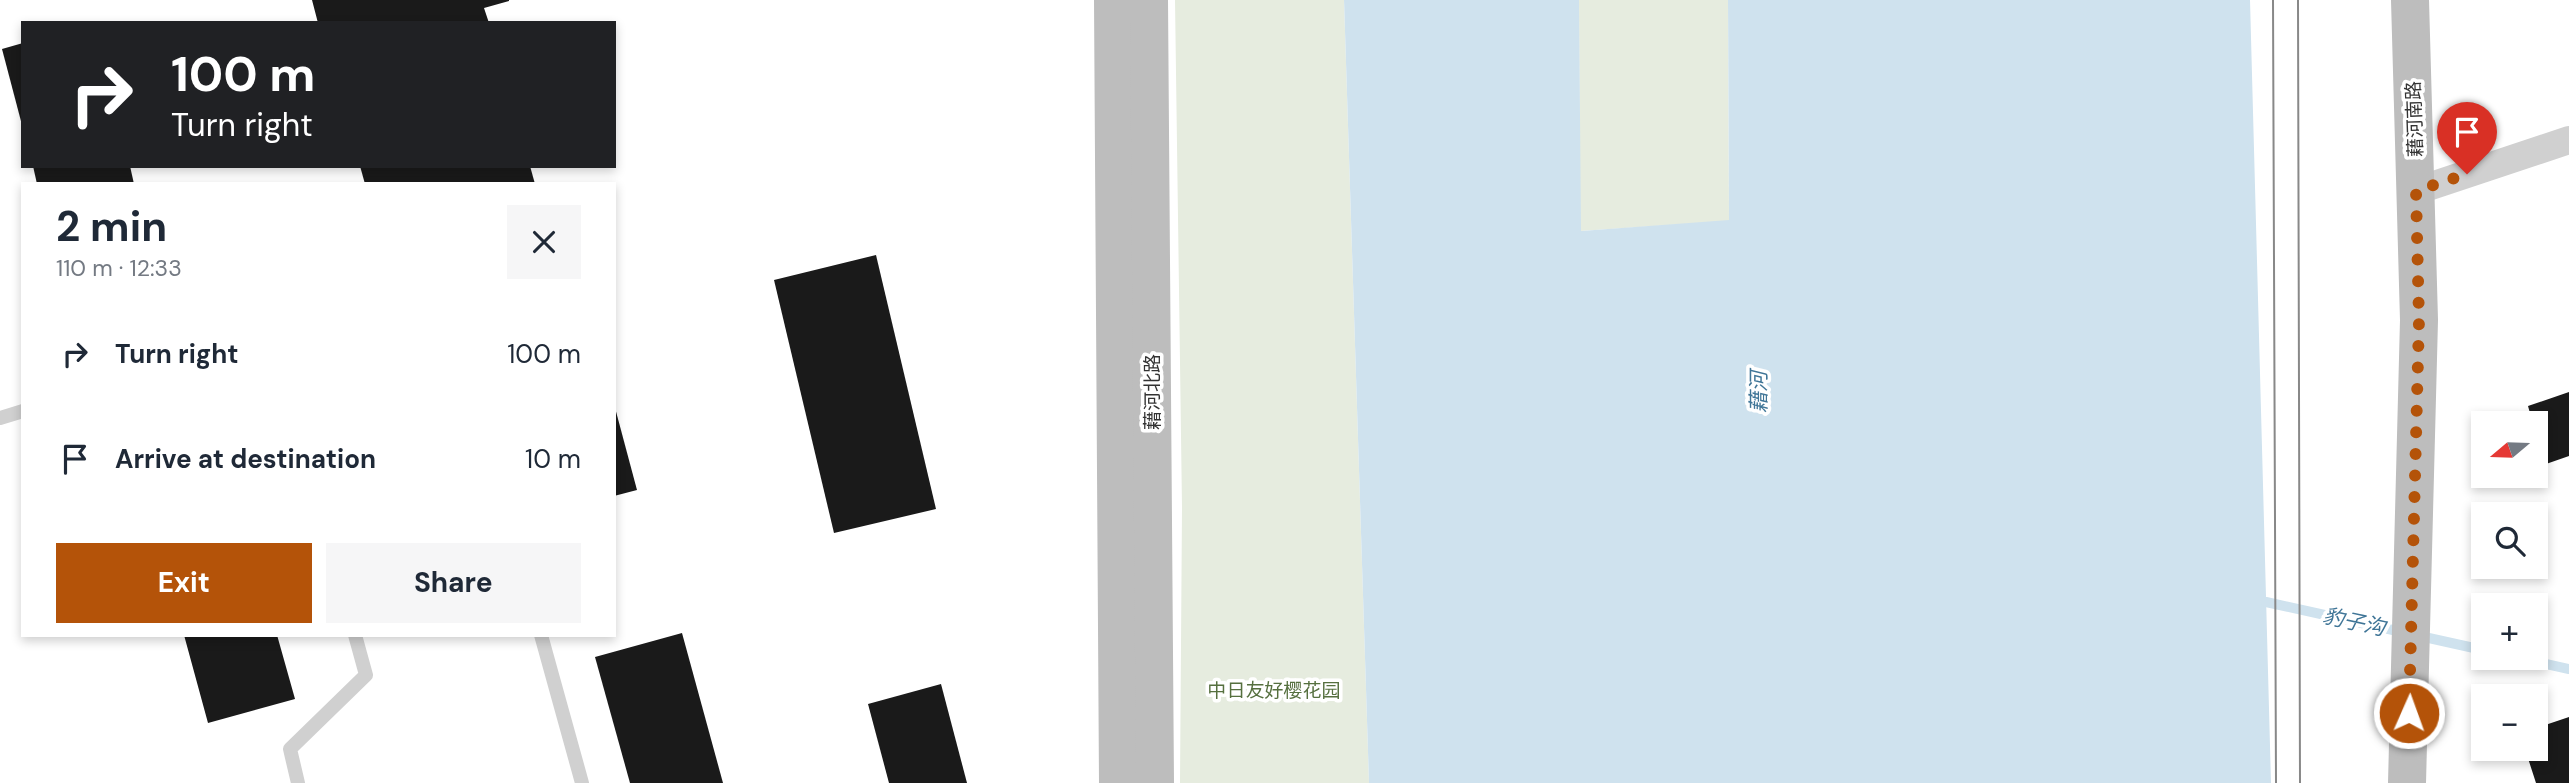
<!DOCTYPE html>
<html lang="en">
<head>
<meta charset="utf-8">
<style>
  :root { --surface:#fff; --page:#f6f6f7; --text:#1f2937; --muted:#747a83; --accent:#b45309 }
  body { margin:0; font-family:"DM Sans","Noto Sans SC",sans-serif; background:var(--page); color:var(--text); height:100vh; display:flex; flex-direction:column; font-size:26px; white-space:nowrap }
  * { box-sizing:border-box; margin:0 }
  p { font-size:23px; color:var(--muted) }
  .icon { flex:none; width:38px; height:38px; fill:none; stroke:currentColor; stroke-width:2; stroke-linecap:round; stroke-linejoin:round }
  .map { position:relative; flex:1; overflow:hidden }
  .details { position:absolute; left:21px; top:182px; width:595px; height:455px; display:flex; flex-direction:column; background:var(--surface); border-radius:0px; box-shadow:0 4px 10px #0003 }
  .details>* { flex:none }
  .hud { position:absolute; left:21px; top:21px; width:595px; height:147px; border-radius:0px; box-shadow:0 4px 10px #0003; background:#202124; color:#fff; overflow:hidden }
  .needle { width:46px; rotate:251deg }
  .controls { position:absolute; left:2471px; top:411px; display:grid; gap:14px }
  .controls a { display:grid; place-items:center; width:77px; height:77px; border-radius:0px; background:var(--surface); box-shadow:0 4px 10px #0003; font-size:35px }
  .pin { position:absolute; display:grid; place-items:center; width:60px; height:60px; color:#fff; margin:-72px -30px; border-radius:50% 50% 50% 0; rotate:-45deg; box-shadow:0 0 7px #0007 }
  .pin .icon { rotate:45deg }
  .me { position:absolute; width:77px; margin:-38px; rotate:2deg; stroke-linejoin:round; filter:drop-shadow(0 0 5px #0008) }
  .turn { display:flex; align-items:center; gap:24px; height:147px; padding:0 35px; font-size:32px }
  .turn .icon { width:91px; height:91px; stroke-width:2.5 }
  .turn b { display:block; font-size:49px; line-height:60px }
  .round { display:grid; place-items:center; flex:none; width:74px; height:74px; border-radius:0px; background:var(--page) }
  .overview { display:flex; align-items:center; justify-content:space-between; height:119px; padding:0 35px }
  h1 { font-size:42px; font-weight:700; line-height:52px }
  .primary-button { display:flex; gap:14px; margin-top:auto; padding:14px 35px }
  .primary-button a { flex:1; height:80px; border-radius:0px; background:var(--accent); color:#fff; font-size:28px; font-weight:700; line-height:80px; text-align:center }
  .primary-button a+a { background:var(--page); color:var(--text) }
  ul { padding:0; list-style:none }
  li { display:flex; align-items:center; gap:21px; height:105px; padding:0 35px }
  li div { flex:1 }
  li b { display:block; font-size:26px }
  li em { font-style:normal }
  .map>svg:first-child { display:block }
  .green { fill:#e6ecdf }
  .water { fill:#cfe2ee }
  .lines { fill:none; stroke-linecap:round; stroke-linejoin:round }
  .stream { stroke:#cfe2ee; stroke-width:10 }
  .building { fill:#1a1a1a }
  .lane { stroke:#d0d0d0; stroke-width:14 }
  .street { stroke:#d0d0d0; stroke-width:28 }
  .secondary { stroke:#bdbdbd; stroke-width:38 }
  .tram { stroke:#888; stroke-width:2 }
  .route { stroke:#b45309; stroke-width:12; stroke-dasharray:0 21.6 }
  .labels { text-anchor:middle; stroke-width:7; stroke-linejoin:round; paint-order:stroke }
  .street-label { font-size:19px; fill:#333; stroke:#fff }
  .park-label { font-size:19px; fill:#56703f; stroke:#fff }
  .water-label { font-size:21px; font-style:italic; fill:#3f7597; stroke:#fff }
</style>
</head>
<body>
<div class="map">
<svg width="2569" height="783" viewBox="0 0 2569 783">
  <rect width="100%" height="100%" fill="#fff"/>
  <!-- green -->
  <g class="green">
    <path d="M1175,0H1344L1369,783H1180L1182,507Z"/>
    <path d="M1579,0H1728L1729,221L1580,231Z"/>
  </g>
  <!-- water -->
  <path class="water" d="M1344,0H1579L1581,231L1729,220L1728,0H2250L2271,783H1369Z"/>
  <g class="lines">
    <!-- stream -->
    <g class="stream">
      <path d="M2266,602L2483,650"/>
      <path d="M2519,658L2569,669"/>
    </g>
  </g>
  <!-- building -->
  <g class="building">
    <path d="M312,0H509V1L484,8L489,23H318Z"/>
    <path d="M23,43V125H22L2,49Z"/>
    <path d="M33,166H130L134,184H37Z"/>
    <path d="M360,166H530L535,184H365Z"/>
    <path d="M876,255L936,509L834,533L774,280Z"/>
    <path d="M2569,392V456L2546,464L2536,431V424H2533L2528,406Z"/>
    <path d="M614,404L637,490L614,496Z"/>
    <path d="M682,633L723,783H630L595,657Z"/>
    <path d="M184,635H277L295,699L208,723Z"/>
    <path d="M941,684L967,783H889L868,704Z"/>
    <path d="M2569,717V783H2536L2525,749H2536V728Z"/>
  </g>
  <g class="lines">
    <!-- lane -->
    <g class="lane">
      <path d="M0,418L23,411"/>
      <path d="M541,635L582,783"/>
      <path d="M298,783L290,749L366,675L355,635"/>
    </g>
    <!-- street -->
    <path class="street" d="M2416,191L2569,140"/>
    <!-- secondary -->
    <g class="secondary">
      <path d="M1113,0L1118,783"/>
      <path d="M1149,0L1155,783"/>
      <path d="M2407,783L2419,320L2410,0"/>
    </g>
    <!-- tram -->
    <g class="tram">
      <path d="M2273,0L2276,783"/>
      <path d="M2298,0L2300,783"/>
    </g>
  </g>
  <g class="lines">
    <!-- route -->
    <path class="route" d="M2409,713L2419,320L2416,191L2467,174"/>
  </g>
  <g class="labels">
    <!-- street labels -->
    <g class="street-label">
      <text transform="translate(2414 119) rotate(-92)" y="7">藉河南路</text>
      <text transform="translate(1152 392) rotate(-90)" y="7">藉河北路</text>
    </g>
    <!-- park labels -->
    <g class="park-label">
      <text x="1274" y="697">中日友好樱花园</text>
    </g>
    <!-- water labels -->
    <g class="water-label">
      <text transform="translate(1759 392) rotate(-90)" y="7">藉河</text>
      <text transform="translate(2354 622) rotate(12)" y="7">豹子沟</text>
    </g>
  </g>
</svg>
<div class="controls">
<a><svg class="needle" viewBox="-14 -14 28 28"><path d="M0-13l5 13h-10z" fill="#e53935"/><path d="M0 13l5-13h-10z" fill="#747a83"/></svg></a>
<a><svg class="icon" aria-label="search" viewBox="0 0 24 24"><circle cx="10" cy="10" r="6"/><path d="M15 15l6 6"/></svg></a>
<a>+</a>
<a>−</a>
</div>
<div class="pin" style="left:2467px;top:174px;background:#d93025"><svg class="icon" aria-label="arrive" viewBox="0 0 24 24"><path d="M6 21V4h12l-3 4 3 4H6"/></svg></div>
<svg class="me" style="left:2409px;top:713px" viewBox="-20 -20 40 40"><circle r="17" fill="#b45309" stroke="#fff" stroke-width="3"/><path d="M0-11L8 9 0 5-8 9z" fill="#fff"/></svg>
<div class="hud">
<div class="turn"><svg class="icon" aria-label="right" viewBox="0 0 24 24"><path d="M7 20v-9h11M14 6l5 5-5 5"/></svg><div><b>100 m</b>Turn right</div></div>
</div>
<section class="details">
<div class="overview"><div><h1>2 min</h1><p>110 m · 12:33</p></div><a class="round"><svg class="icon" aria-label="close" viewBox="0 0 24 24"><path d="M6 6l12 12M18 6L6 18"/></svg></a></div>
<ul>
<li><svg class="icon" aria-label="right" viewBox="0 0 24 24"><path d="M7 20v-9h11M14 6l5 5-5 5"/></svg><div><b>Turn right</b></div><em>100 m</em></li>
<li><svg class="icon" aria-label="arrive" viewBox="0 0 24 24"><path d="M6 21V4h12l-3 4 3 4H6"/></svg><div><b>Arrive at destination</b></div><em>10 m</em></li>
</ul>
<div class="primary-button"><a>Exit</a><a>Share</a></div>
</section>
</div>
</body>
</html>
